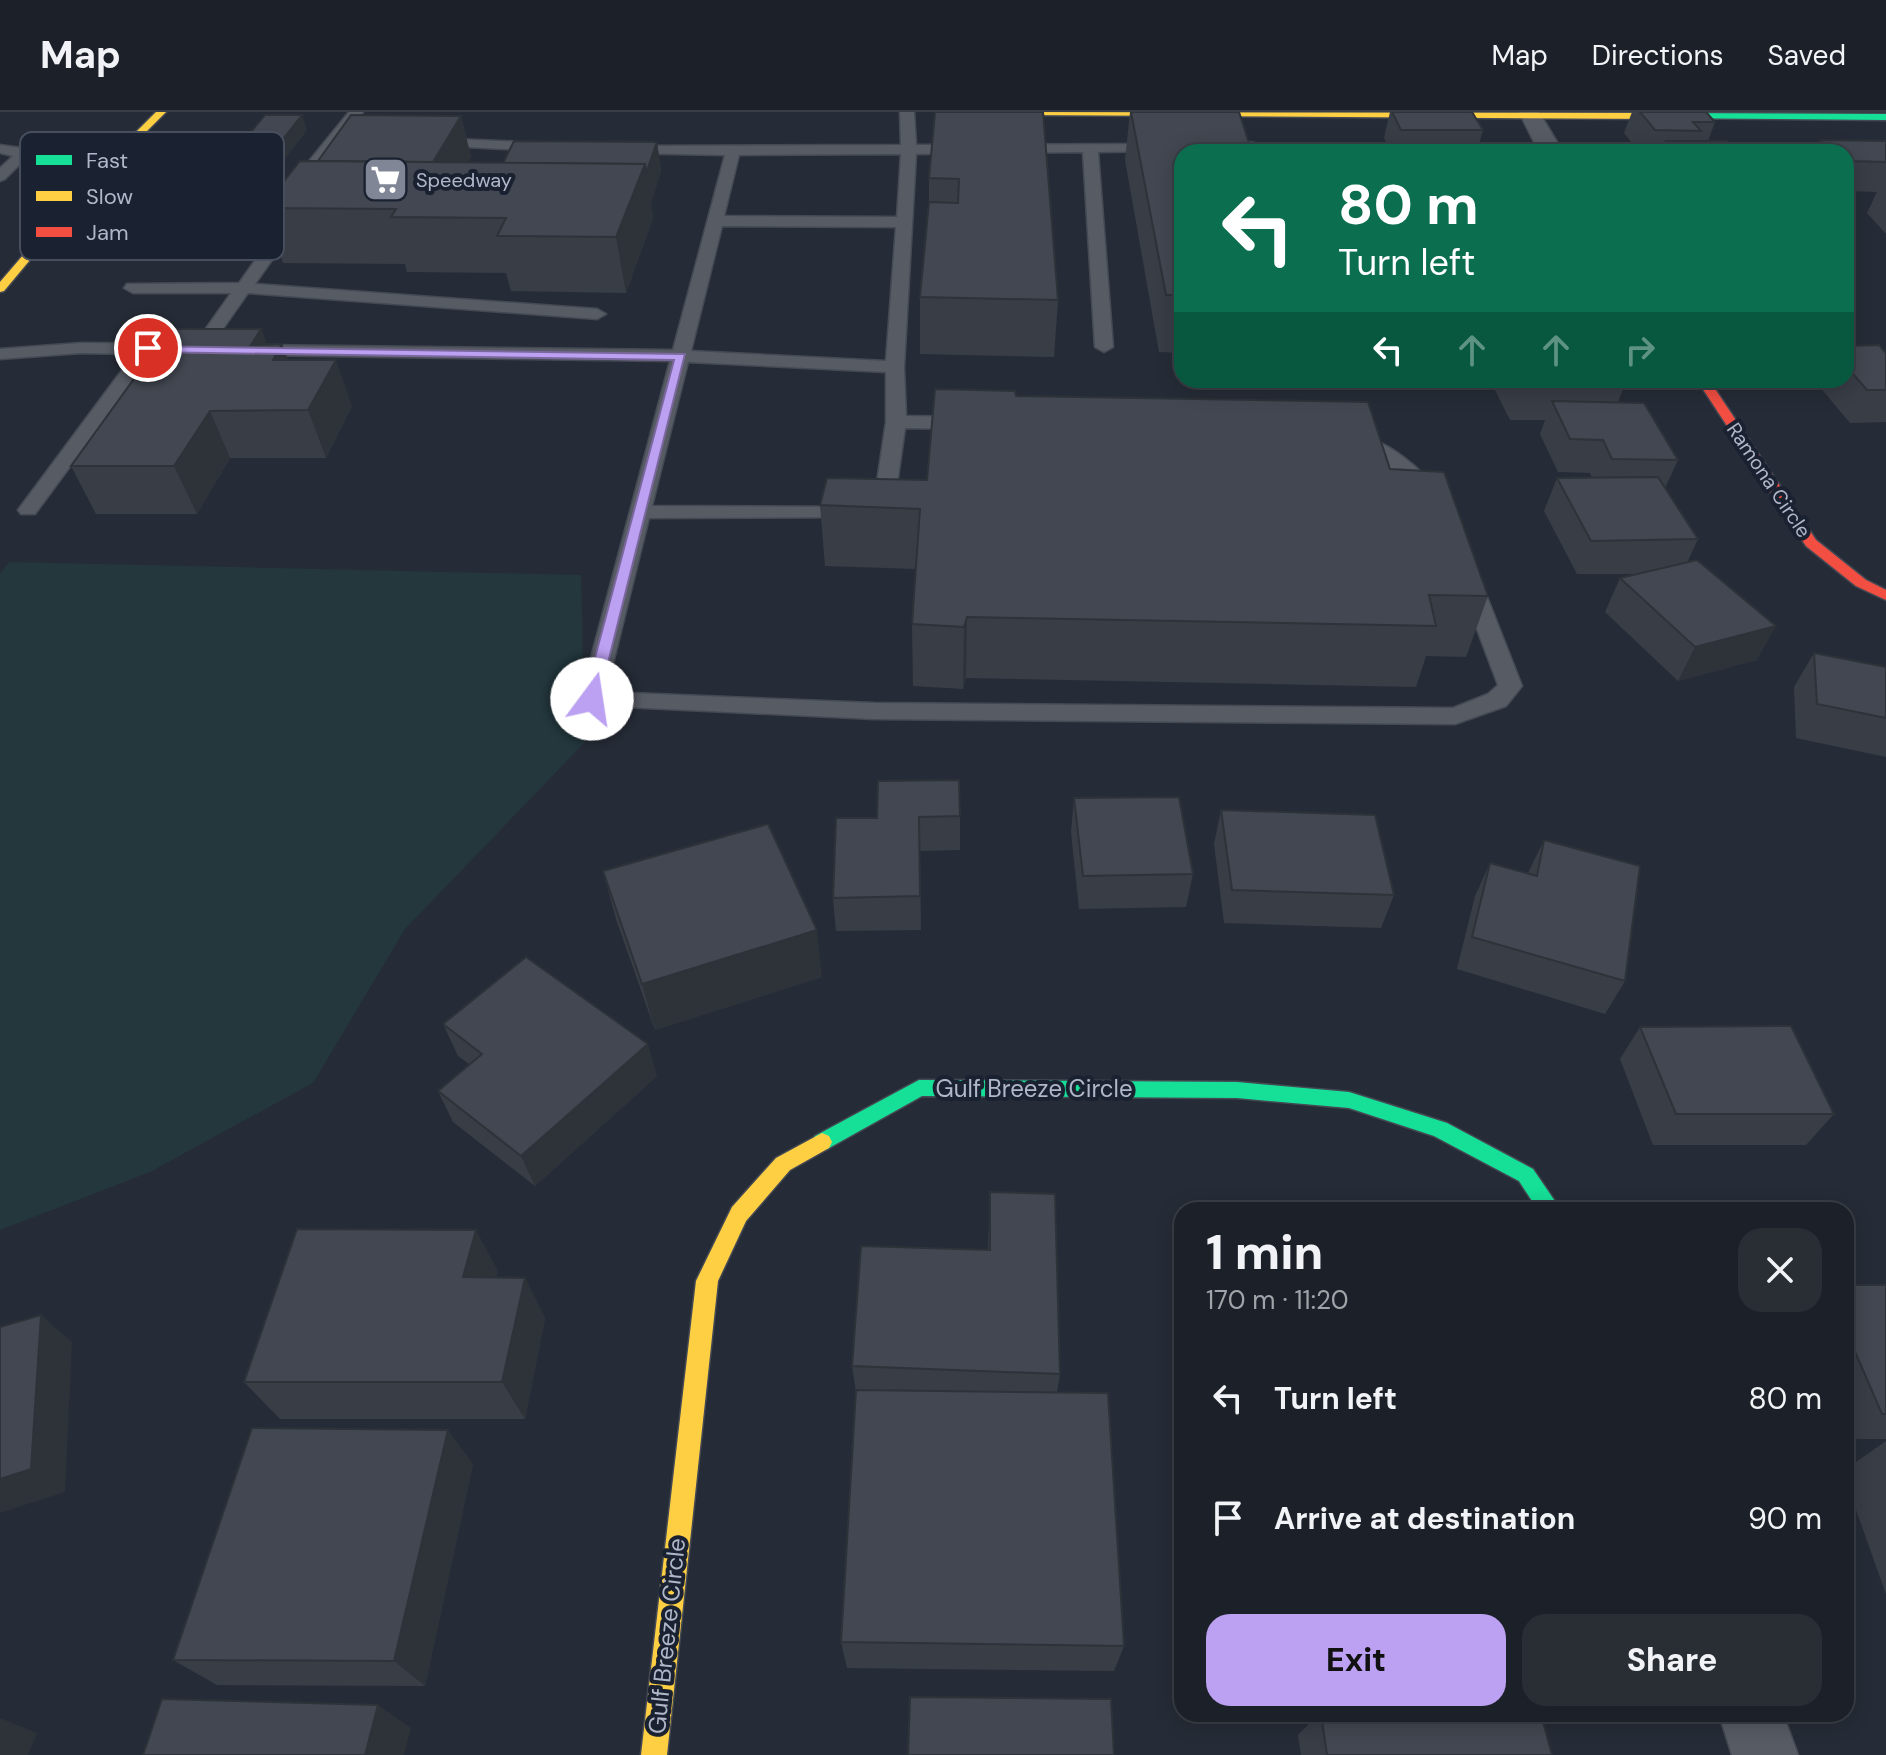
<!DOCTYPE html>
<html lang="en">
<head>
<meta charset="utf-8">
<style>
  :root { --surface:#1c2129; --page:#292e35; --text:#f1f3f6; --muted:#a0a3a8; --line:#3a3e46; --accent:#bca0f2 }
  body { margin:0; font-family:"DM Sans",sans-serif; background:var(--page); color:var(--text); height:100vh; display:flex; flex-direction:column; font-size:30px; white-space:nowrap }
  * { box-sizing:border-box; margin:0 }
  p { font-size:26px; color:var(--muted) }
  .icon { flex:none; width:44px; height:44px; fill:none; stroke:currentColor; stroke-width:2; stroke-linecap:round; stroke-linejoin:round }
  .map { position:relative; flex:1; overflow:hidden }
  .side { position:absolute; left:1174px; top:1090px; width:680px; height:520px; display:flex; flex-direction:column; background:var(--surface); border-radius:24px; box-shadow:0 4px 20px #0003,0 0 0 2px var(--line) }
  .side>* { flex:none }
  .guide { position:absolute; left:1174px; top:32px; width:680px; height:244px; border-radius:24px; box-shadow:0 4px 20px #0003,0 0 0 2px var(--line); background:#0b6e4f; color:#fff; overflow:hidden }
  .pin { position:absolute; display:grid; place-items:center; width:68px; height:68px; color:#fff; margin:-34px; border:4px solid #fff; border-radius:50%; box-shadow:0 2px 8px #0007 }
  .me { position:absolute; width:88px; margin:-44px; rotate:14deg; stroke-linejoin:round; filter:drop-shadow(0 0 6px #0008) }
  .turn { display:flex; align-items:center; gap:28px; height:168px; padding:0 32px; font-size:36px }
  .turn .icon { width:104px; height:104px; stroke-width:2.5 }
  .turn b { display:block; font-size:56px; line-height:68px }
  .lanes { display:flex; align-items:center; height:76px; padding:0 32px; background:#0003; justify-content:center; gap:40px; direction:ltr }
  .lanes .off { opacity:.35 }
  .round { display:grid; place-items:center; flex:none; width:84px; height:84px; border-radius:24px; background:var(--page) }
  .overview { display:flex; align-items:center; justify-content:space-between; height:136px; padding:0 32px }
  h1 { font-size:48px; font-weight:800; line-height:60px }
  .primary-button { display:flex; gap:16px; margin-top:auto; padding:16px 32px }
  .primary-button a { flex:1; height:92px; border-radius:24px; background:var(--accent); color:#111; font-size:32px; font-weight:800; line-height:92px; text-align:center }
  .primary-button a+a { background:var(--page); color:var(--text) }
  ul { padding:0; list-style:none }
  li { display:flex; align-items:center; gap:24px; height:120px; padding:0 32px }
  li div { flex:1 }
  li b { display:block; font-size:30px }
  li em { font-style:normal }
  header { display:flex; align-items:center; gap:48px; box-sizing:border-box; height:112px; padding:0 40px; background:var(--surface); border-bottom:2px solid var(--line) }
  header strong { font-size:38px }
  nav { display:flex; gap:44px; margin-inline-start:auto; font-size:28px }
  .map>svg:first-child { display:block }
  .green { fill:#23373d }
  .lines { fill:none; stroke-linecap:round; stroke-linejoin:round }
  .lane-casing { stroke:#444953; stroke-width:3 }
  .street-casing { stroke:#444953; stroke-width:3 }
  .fast-casing { stroke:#444953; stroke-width:3 }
  .slow-casing { stroke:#444953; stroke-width:3 }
  .jam-casing { stroke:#444953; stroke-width:3 }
  .lane { fill:#575b64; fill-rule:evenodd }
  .street { fill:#575b64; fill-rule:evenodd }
  .fast { fill:#16e098; fill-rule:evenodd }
  .slow { fill:#ffcf43; fill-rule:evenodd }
  .jam { fill:#f24e42; fill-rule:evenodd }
  .wall { fill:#393d46 }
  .shaded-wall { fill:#2e3239 }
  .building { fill:#424751; stroke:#2e3239; stroke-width:2 }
  .route { fill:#bca0f2; stroke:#7a689d; stroke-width:2 }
  .labels { text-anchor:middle; stroke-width:8; stroke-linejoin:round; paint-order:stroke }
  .far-poi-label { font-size:20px; fill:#b0b7c9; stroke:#1a2231; text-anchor:start }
  .far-street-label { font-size:20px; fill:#b0b7c9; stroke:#1a2231 }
  .street-label { font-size:24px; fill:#b0b7c9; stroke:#1a2231 }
  .key { fill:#1a2231; stroke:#474f5f; stroke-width:2 }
  .key-label { font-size:22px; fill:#b0b7c9 }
</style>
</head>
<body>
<header>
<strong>Map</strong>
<nav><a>Map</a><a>Directions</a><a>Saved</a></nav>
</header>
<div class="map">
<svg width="1886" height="1643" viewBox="0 0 1886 1643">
  <rect width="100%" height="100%" fill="#262c37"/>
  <!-- green -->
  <path class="green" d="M9,450L581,463L585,630L405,817L313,971L150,1060L0,1118V462Z"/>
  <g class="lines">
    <defs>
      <g id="lane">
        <path d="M349,0H363L297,83L221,86L216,84L212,78H88L80,73L88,68H218L223,70L227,76L288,75Z"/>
        <path d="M900,0H914L916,33L1167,32V38L1162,39L1098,40L1113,235L1104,240L1095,235L1083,40L916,42L904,255L906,304L967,305L977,311L967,317L905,316L894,393L872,405L649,406L606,580L874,591L1453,596L1488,582L1498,573L1458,467L1469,460L1480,467L1522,574L1506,594L1455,612L874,607L584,593L580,587L670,249L248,243L239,238L248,233L673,238L725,43L620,41L613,37L615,34L901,33ZM901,42L897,105L724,104L739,43ZM722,114L896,115L886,249L691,239ZM688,250L886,260V310L874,390L862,395L652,394Z"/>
        <path d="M432,26L546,31L553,35L546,39L427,33V27Z"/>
        <path d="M1244,29L1282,37L1284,40L1212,38L1205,34L1212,30Z"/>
        <path d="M0,33L21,36L28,44L5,67L0,69V56L13,44L0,41Z"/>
        <path d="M179,119L287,121L289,124L255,172L597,197L606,202L597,207L248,181L206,241L153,242L35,402H21L18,398L21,394L134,242L81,241L0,247V237L81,231L195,232L231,181H133L124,176L127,172L239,171L269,129L173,127L171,124Z"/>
        <path d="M1352,320C1388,329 1422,355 1442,386L1439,390H1425L1400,362L1345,330L1342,326L1345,322Z"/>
      </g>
      <g id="street">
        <path d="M1519,0H1539L1563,40H1539Z"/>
        <path d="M1719,1602H1783L1798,1643H1732Z"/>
      </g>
      <g id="fast">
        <path d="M1661,1L1886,2V8L1658,6Z"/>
        <path d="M919,968L1237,970L1349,980L1447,1011L1533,1057L1561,1098H1538L1519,1069L1434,1024L1349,996L1237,986L922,984L829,1036L822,1039L815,1036L812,1030L815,1024Z"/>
      </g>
      <g id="slow">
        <path d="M156,0H166L91,75L4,179L0,180V170L85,71Z"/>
        <path d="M1015,0L1661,1L1666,4L1661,7L1020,3Z"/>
        <path d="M822,1021L829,1024L832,1030L829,1036L790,1058L746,1109L718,1169L667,1643H641L696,1169L732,1095L776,1046Z"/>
      </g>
      <path id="jam" d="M1697,268H1709L1816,428L1866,468L1886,478V488L1856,474L1806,434Z"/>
    </defs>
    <!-- lane casing -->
    <use href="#lane" class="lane-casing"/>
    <!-- street casing -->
    <use href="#street" class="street-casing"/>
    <!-- fast casing -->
    <use href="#fast" class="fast-casing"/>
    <!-- slow casing -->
    <use href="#slow" class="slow-casing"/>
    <!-- jam casing -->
    <use href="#jam" class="jam-casing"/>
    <!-- lane -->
    <use href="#lane" class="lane"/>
    <!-- street -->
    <use href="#street" class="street"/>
    <!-- fast -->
    <use href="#fast" class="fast"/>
    <!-- slow -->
    <use href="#slow" class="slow"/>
    <!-- jam -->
    <use href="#jam" class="jam"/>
  </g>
  <!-- wall -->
  <g class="wall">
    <path d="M935,0L1058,188L1054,245L920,242V185L929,90V66Z"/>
    <path d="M1130,0H1239L1182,40V241L1159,240L1125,48Z"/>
    <path d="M1390,0H1472L1483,18L1477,40H1391L1384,26Z"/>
    <path d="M1632,0H1706L1715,10L1708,29L1736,40H1639L1624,21Z"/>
    <path d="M461,4L471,45L468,50L503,51L657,30L661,59L651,91L653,106L626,181L511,179L506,161L407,160L405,152L283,151L263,96L318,49Z"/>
    <path d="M307,18L266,70H228L222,55Z"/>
    <path d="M1820,28L1886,29V122L1867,101L1877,80L1846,79V40H1814Z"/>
    <path d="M261,217L267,233L282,232L288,248L352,294L326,346H230L197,402H96L71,354Z"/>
    <path d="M1846,234L1886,241V310L1850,311L1814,268H1846Z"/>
    <path d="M1490,268H1619L1624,275L1618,290L1678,348L1665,376L1698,427L1687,451L1757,548L1678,569L1605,500L1620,466L1641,462H1577L1544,399L1557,366H1592L1590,361L1558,360L1540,322L1545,308H1510Z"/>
    <path d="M1016,284L1390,357L1488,484L1466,545L1426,544L1416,575L966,566L963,577L913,574L912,512L916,457L825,454L820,393L927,368Z"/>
    <path d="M1814,541L1886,555V645L1796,626L1794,575Z"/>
    <path d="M1074,686L1193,762L1186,795L1079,797L1071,720Z"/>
    <path d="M1221,698L1394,783L1381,816L1224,811L1214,732Z"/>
    <path d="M960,704V738L920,739L921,818L836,819L833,786L877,706Z"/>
    <path d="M1544,728L1625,869L1605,902L1457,857L1475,784L1490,751L1528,761Z"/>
    <path d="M603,759L822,865L655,918L616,807Z"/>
    <path d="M443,912L657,964L535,1074L453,1010L438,979L469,952L458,944Z"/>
    <path d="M1640,915L1834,1002L1806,1033H1653L1620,947Z"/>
    <path d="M990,1080L1060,1262L1057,1280L1124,1534L1114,1559L847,1556L841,1530L856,1280L852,1254L988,1138Z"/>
    <path d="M498,1159L496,1166H525L545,1206L525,1307H280L244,1270Z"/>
    <path d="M1846,1173H1886V1327H1848L1846,1322Z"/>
    <path d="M1886,1329V1482L1846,1370V1357Z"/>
    <path d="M473,1352L425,1574L217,1573L173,1548Z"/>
    <path d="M1319,1602H1541L1552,1643H1301L1298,1623Z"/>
  </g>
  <!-- shaded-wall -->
  <g class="shaded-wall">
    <path d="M302,3L307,18L266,70L261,55Z"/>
    <path d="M461,4L471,45L443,95L432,52Z"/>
    <path d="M657,30L661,59L651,91L653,106L626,181L616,125L645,52Z"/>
    <path d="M261,217L273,248L282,232L300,279L251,233Z"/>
    <path d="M336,248L352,294L326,346L308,298Z"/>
    <path d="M210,299L230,346L197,402L174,354Z"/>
    <path d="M967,505L966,566L963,577L964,515Z"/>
    <path d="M1776,514L1757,548L1678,569L1695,535Z"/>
    <path d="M817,818L822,865L655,918L642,872Z"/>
    <path d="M648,932L657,964L535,1074L521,1044Z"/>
    <path d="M476,1118L498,1159L487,1205L463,1165Z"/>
    <path d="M525,1166L545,1206L525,1307L502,1270Z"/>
    <path d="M41,1203L72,1230L65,1380L0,1401V1367Z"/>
    <path d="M448,1318L473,1352L425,1574L394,1549Z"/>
    <path d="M378,1593L411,1616L404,1643H365Z"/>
    <path d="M0,1606L37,1621L28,1643H0Z"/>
  </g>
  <!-- building -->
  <g class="building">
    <path d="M935,0H1043L1058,188L920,185L929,90L958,91L959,67L929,66Z"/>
    <path d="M1131,0H1239L1252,40H1182V183H1166Z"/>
    <path d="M1392,0H1472L1483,18H1401Z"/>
    <path d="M1640,0H1706L1715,10H1693L1701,19L1655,18Z"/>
    <path d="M265,3H302L261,55H222Z"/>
    <path d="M351,3L461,4L433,50L318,49Z"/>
    <path d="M1820,28L1886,29V50L1846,49V40H1831Z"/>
    <path d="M514,29L657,30L646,61L645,52L503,51Z"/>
    <path d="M1666,29H1727L1736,40H1675Z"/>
    <path d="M300,49L645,52L616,125L497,124L506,106L391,105L396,97L263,96Z"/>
    <path d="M170,217H261L251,233L282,232L273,248H336L308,298L210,299L174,354H71Z"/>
    <path d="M1879,233L1886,241V278H1867L1846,254V234Z"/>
    <path d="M1517,268H1619L1624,275H1521Z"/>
    <path d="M935,277L1015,279L1016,284L1368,290L1390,357L1444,360L1488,484L1429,483L1436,514L967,505L964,515L912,512L920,397L820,393L827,366L927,368Z"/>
    <path d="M1552,289L1644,291L1678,348L1612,347L1603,328L1570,327Z"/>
    <path d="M1658,365L1698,427L1591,429L1557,366Z"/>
    <path d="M1697,448L1776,514L1695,535L1620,466Z"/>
    <path d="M1814,541L1886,555V606L1817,592Z"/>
    <path d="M959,668L960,704L919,705L920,784L833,786L836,706H877L878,669Z"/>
    <path d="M1179,685L1193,762L1083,764L1074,686Z"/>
    <path d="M1221,698L1375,703L1394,783L1232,778Z"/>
    <path d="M768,712L817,818L642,872L603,759Z"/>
    <path d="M1544,728L1640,754L1625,869L1472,825L1490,751L1537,764Z"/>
    <path d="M526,845L648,932L521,1044L438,979L482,942L443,912Z"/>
    <path d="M1791,914L1834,1002H1676L1640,915Z"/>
    <path d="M990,1080L1055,1082L1060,1262L852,1254L861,1134L990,1138Z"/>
    <path d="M297,1117L476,1118L463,1165L525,1166L502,1270H244Z"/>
    <path d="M1846,1173H1886V1302H1882L1846,1219Z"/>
    <path d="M41,1203L31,1357L0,1367V1215Z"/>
    <path d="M856,1278L1108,1281L1124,1534L841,1530Z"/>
    <path d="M252,1316L448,1318L394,1549L173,1548Z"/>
    <path d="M910,1585L1111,1587L1114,1643H908Z"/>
    <path d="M162,1587L378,1593L365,1643H143Z"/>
    <path d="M1321,1602H1541L1552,1643H1327Z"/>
  </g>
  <!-- route -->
  <path class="route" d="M144,234L685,242L598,591H587L584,587L674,248L148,240L142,236Z"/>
  <!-- icons -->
  <defs>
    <symbol id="supermarket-square" viewBox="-11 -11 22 22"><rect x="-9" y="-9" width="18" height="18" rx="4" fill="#808696" stroke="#1a2231"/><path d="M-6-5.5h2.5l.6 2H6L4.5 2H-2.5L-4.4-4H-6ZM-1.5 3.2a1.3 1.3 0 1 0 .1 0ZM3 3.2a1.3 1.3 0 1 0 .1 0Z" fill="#fff"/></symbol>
  </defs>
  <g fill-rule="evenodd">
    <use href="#supermarket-square" x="360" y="42" width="51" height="51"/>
  </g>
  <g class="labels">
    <!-- far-poi labels -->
    <g class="far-poi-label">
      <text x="416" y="75">Speedway</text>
    </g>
    <!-- far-street labels -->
    <g class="far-street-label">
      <text transform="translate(1769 368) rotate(56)" y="7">Ramona Circle</text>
    </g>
    <!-- street labels -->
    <g class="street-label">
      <text x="1034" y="985">Gulf Breeze Circle</text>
      <text transform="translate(667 1524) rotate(-84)" y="8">Gulf Breeze Circle</text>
    </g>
  </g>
  <!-- legend -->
  <rect x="20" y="20" width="264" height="128" rx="12" class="key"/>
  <rect x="36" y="43" width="36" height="10" fill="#16e098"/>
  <rect x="36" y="79" width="36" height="10" fill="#ffcf43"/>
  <rect x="36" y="115" width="36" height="10" fill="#f24e42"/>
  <g class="key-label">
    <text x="86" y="56">Fast</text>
    <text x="86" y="92">Slow</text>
    <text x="86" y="128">Jam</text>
  </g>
</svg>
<div class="pin" style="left:148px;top:236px;background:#d93025"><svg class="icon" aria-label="arrive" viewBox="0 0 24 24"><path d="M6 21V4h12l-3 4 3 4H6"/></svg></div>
<svg class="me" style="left:592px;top:587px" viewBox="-20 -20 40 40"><circle r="19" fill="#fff"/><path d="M0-13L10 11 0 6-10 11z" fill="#bca0f2"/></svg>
<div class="guide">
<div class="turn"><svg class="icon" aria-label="left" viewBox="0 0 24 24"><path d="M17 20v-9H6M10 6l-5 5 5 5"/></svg><div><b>80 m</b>Turn left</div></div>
<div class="lanes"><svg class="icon" aria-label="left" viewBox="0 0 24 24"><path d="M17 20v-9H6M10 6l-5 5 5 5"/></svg><svg class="icon off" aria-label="ahead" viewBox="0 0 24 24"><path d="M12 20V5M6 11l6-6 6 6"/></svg><svg class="icon off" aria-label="ahead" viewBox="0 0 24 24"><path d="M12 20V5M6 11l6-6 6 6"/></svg><svg class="icon off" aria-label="right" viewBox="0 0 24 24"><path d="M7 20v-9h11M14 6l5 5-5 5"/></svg></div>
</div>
<section class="side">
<div class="overview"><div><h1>1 min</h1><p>170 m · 11:20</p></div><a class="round"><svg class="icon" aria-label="close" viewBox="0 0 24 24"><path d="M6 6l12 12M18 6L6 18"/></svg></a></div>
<ul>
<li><svg class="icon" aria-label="left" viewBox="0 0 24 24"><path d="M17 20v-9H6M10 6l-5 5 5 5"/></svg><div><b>Turn left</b></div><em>80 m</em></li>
<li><svg class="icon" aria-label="arrive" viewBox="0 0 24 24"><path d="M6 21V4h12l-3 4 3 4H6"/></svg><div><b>Arrive at destination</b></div><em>90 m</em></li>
</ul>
<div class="primary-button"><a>Exit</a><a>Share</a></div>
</section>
</div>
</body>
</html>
